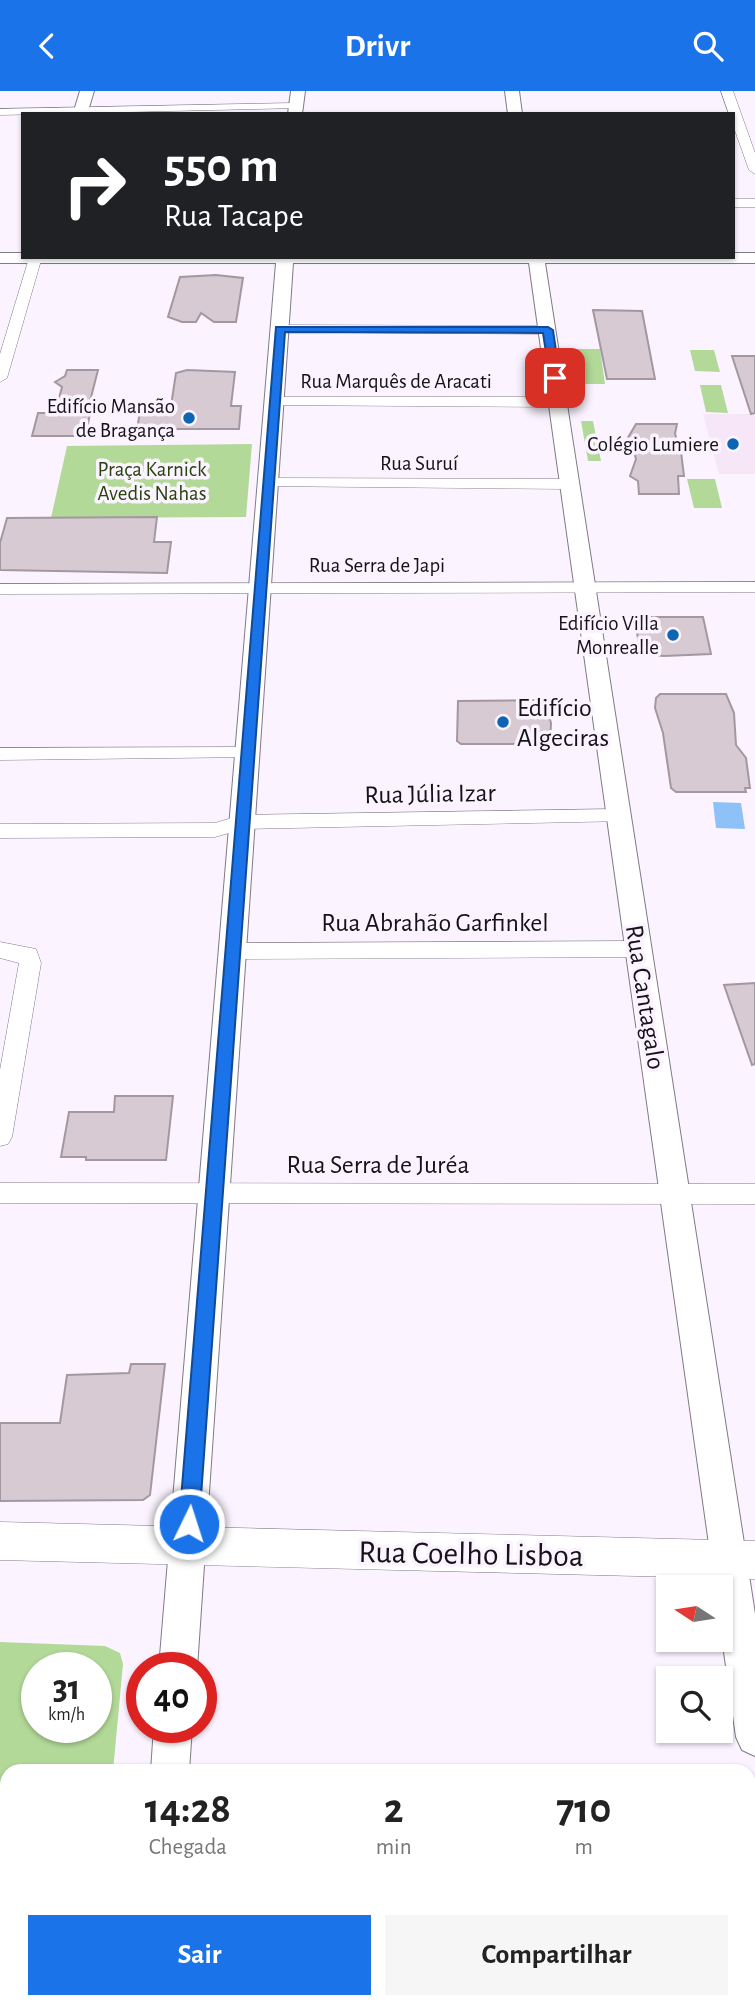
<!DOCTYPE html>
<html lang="pt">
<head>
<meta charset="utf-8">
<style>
  :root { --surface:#fff; --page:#f6f6f6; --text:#222; --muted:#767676; --accent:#1a73e8 }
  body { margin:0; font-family:"Alegreya Sans",sans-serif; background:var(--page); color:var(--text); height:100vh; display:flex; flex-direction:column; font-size:26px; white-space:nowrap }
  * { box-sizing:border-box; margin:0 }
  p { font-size:23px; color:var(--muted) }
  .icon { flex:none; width:38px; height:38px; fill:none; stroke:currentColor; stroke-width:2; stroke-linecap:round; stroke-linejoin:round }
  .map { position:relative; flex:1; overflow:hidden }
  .details { position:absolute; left:0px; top:1673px; width:756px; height:245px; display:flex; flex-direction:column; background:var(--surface); border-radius:21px 21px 0 0; box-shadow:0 2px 5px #0004 }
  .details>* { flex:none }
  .banner { position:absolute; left:21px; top:21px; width:714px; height:147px; border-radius:0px; box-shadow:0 2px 5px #0004; background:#202124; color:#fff; overflow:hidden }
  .needle { width:46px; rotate:282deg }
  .buttons { position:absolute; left:656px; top:1484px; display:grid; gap:14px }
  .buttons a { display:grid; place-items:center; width:77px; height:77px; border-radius:0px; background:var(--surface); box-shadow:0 2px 5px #0004; font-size:35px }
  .speed { position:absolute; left:21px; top:1561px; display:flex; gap:14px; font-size:35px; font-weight:700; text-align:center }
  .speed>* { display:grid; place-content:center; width:91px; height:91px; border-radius:50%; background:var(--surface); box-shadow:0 2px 5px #0004; line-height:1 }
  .speed small { font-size:18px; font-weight:400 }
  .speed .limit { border:10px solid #d22; background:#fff; color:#111 }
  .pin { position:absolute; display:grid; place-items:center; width:60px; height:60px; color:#fff; margin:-30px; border-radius:14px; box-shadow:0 4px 10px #0006 }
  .me { position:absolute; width:77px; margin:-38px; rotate:4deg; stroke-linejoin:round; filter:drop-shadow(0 0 5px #0008) }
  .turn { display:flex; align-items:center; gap:24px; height:147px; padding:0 28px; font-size:32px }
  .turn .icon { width:91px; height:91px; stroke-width:2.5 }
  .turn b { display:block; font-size:49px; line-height:60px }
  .eta { display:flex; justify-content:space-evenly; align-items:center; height:119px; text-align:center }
  .eta b { font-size:42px; font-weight:600; line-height:49px }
  .button { display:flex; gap:14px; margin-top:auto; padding:14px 28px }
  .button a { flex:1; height:80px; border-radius:0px; background:var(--accent); color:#fff; font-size:28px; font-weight:600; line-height:80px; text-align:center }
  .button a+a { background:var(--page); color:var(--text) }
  header { display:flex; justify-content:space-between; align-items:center; height:91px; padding:0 28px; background:var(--accent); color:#fff; font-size:32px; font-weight:600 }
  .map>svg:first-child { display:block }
  .education { fill:#f6e6f8 }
  .green { fill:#b3d998; fill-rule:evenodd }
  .water { fill:#8dc1f7 }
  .building { fill:#d7cad3; stroke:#a498a0; stroke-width:2 }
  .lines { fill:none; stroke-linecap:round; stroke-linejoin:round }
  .minor-casing { stroke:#817a85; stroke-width:1 }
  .tertiary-casing { stroke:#817a85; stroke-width:2 }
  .secondary-casing { stroke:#817a85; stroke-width:1 }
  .minor { fill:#fff; fill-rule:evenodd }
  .tertiary { fill:#fff; fill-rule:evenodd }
  .secondary { fill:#fff; fill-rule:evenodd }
  .route { fill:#1a73e8; stroke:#114b97; stroke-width:2 }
  .poi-dot { fill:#0e65b3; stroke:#fbf3ff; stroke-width:2.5 }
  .labels { text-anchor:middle; stroke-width:7; stroke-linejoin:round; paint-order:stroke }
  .far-street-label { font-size:21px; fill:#151317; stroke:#fbf3ff }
  .far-poi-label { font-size:21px; fill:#151317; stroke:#fbf3ff; text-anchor:end }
  .far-park-label { font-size:21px; fill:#28440c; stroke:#fbf3ff }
  .poi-label { font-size:26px; fill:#151317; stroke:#fbf3ff; text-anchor:start }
  .street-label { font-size:26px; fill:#151317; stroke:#fbf3ff }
  .near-street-label { font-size:32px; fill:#151317; stroke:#fbf3ff }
</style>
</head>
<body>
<header><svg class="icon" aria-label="back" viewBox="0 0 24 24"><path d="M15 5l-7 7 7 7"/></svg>Drivr<svg class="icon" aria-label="search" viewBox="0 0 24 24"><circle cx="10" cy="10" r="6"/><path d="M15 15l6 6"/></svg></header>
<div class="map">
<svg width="755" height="1918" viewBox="0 0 755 1918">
  <rect width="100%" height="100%" fill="#fbf3ff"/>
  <!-- education -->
  <path class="education" d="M703,323H755V383H719Z"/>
  <!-- green -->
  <g class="green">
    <path d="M570,258H600L605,293H575Z"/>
    <path d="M690,259H714L720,281L695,280Z"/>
    <path d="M700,294H721L728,322L706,321Z"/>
    <path d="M581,330H593L601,370H588Z"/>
    <path d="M252,353L246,426L51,427L67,355Z"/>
    <path d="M687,388H715L722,417H694Z"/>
    <path d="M0,1551L105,1555L120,1562L123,1573L113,1680H7V1911H91L90,1918H0ZM37,1577H96V1636H37Z"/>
  </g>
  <!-- water -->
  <path class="water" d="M713,711L741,712L745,738L716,737Z"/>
  <!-- building -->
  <g class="building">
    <path d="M216,184L243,187L236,231H214L201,222L196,231H182L168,226L180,186Z"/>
    <path d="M593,219L642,220L655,288H607Z"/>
    <path d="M732,265H755V322L751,323Z"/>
    <path d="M67,279H98L87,322H90L86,345H32L38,322H55L62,296L55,291L65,285Z"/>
    <path d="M187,279L235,281L231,315H241L239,338H137L141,315H171L176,282Z"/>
    <path d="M636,333H677L675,343L681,361L684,385H678L679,403H639L638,390L630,385L636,368L632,354L626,350Z"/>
    <path d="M157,426L154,451H171L167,482L0,479V452L7,427Z"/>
    <path d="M634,526H703L711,563L664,565L641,563Z"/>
    <path d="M660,603H726L734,622L736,654L746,667L750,697H745L746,701H676L671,697L663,642L655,617L656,607Z"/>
    <path d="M545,609L551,632L550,653H461L457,650L458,610Z"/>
    <path d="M755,892V973L752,974L724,894Z"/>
    <path d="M115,1005H173L166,1069H86V1066H61L69,1021H114Z"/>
    <path d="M131,1273H165L150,1404L143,1409L0,1410V1332H60L67,1284L129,1282Z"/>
  </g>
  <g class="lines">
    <defs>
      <g id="minor">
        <path d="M721,0H733L755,62V83L749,79L733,34V23H729Z"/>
        <path d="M296,12L300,13V17L0,24V18Z"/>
        <rect x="733" y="108" width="22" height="8"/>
        <path d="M42,166L7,287L0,291V263L29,167Z"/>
        <path d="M280,234L548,235L555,239L548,243L275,241L273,238Z"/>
        <path d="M275,306H559L567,311L559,316L270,314V308Z"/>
        <path d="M268,387L570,388L578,393L570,398L262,395L260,392Z"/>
        <path d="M755,491V501L0,503V493Z"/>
        <path d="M247,656L254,658L257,662L254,666L0,669V657Z"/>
        <path d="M619,718L629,725L626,730L243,738L215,746L0,747V733L215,732L242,724Z"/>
        <path d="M639,850L647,853L650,858L647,863L639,866L232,868L224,865L221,860L224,855L232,852Z"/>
        <path d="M0,851L36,858L41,872L12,1046L8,1053L0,1055V979L19,872L0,867Z"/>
        <path d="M0,1092L755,1093V1113L0,1112Z"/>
        <rect x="434" y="1911" width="34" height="7"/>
      </g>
      <g id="tertiary">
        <path d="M80,0H94L87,23H73Z"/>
        <path d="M291,0H305L302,23H288Z"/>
        <path d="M505,0H519L522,23H508Z"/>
        <path d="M0,162H23V166H733V162H755V172H545L755,1523V1665L742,1659L736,1646L721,1540V1496H715L529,172H293L197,1577H159L276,172H0Z"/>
        <path d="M154,1636H192L189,1680H151Z"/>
        <path d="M131,1911H173L172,1918H130Z"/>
      </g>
      <path id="secondary" d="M0,1431L755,1450V1488L0,1469Z"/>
    </defs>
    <!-- minor casing -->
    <use href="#minor" class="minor-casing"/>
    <!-- tertiary casing -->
    <use href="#tertiary" class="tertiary-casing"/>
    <!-- secondary casing -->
    <use href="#secondary" class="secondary-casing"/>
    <!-- minor -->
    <use href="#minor" class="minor"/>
    <!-- tertiary -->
    <use href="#tertiary" class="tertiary"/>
    <!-- secondary -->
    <use href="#secondary" class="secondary"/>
  </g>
  <!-- route -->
  <path class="route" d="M276,236H548L553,239L560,287L555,290L550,287L543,242L285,241L199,1433L196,1440L189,1442L182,1440L179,1433Z"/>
  <!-- markers -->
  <g class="poi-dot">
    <circle cx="189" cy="327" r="7"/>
    <circle cx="733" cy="353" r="7"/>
    <circle cx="673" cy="544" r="7"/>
    <circle cx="503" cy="631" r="7"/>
  </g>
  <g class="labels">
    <!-- far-street labels -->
    <g class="far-street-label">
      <text x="396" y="297">Rua Marquês de Aracati</text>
      <text x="419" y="379">Rua Suruí</text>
      <text x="377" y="481">Rua Serra de Japi</text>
    </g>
    <!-- far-poi labels -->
    <g class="far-poi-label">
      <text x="175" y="322">Edifício Mansão<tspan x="175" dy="24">de Bragança</tspan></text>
      <text x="719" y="360">Colégio Lumiere</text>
      <text x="659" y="539">Edifício Villa<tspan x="659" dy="24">Monrealle</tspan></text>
    </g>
    <!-- far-park labels -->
    <g class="far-park-label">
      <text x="152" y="385">Praça Karnick<tspan x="152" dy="24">Avedis Nahas</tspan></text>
    </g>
    <!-- poi labels -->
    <g class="poi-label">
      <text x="517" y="625">Edifício<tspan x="517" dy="30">Algeciras</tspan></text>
    </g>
    <!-- street labels -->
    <g class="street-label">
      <text transform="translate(430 702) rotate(-1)" y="9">Rua Júlia Izar</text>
      <text x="435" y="840">Rua Abrahão Garfinkel</text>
      <text transform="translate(646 906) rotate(81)" y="9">Rua Cantagalo</text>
      <text x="378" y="1082">Rua Serra de Juréa</text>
    </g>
    <!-- near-street labels -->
    <g class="near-street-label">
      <text transform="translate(471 1462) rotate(1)" y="11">Rua Coelho Lisboa</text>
    </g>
  </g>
</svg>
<div class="buttons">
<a><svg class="needle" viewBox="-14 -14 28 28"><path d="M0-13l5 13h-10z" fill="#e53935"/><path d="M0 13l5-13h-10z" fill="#767676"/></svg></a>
<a><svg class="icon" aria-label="search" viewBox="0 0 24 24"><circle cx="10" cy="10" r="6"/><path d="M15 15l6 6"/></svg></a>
</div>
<div class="speed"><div>31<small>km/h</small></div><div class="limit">40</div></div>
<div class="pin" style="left:555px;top:287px;background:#d93025"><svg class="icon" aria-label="arrive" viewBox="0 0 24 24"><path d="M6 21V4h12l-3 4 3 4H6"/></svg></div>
<svg class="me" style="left:189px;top:1433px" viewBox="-20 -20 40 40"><circle r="17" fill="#1a73e8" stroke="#fff" stroke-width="3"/><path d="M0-11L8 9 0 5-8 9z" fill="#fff"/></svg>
<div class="banner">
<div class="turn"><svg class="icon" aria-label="right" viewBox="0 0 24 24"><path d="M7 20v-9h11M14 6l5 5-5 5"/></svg><div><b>550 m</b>Rua Tacape</div></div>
</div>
<section class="details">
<div class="eta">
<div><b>14:28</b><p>Chegada</p></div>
<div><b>2</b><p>min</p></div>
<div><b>710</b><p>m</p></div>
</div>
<div class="button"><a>Sair</a><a>Compartilhar</a></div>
</section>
</div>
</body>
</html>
